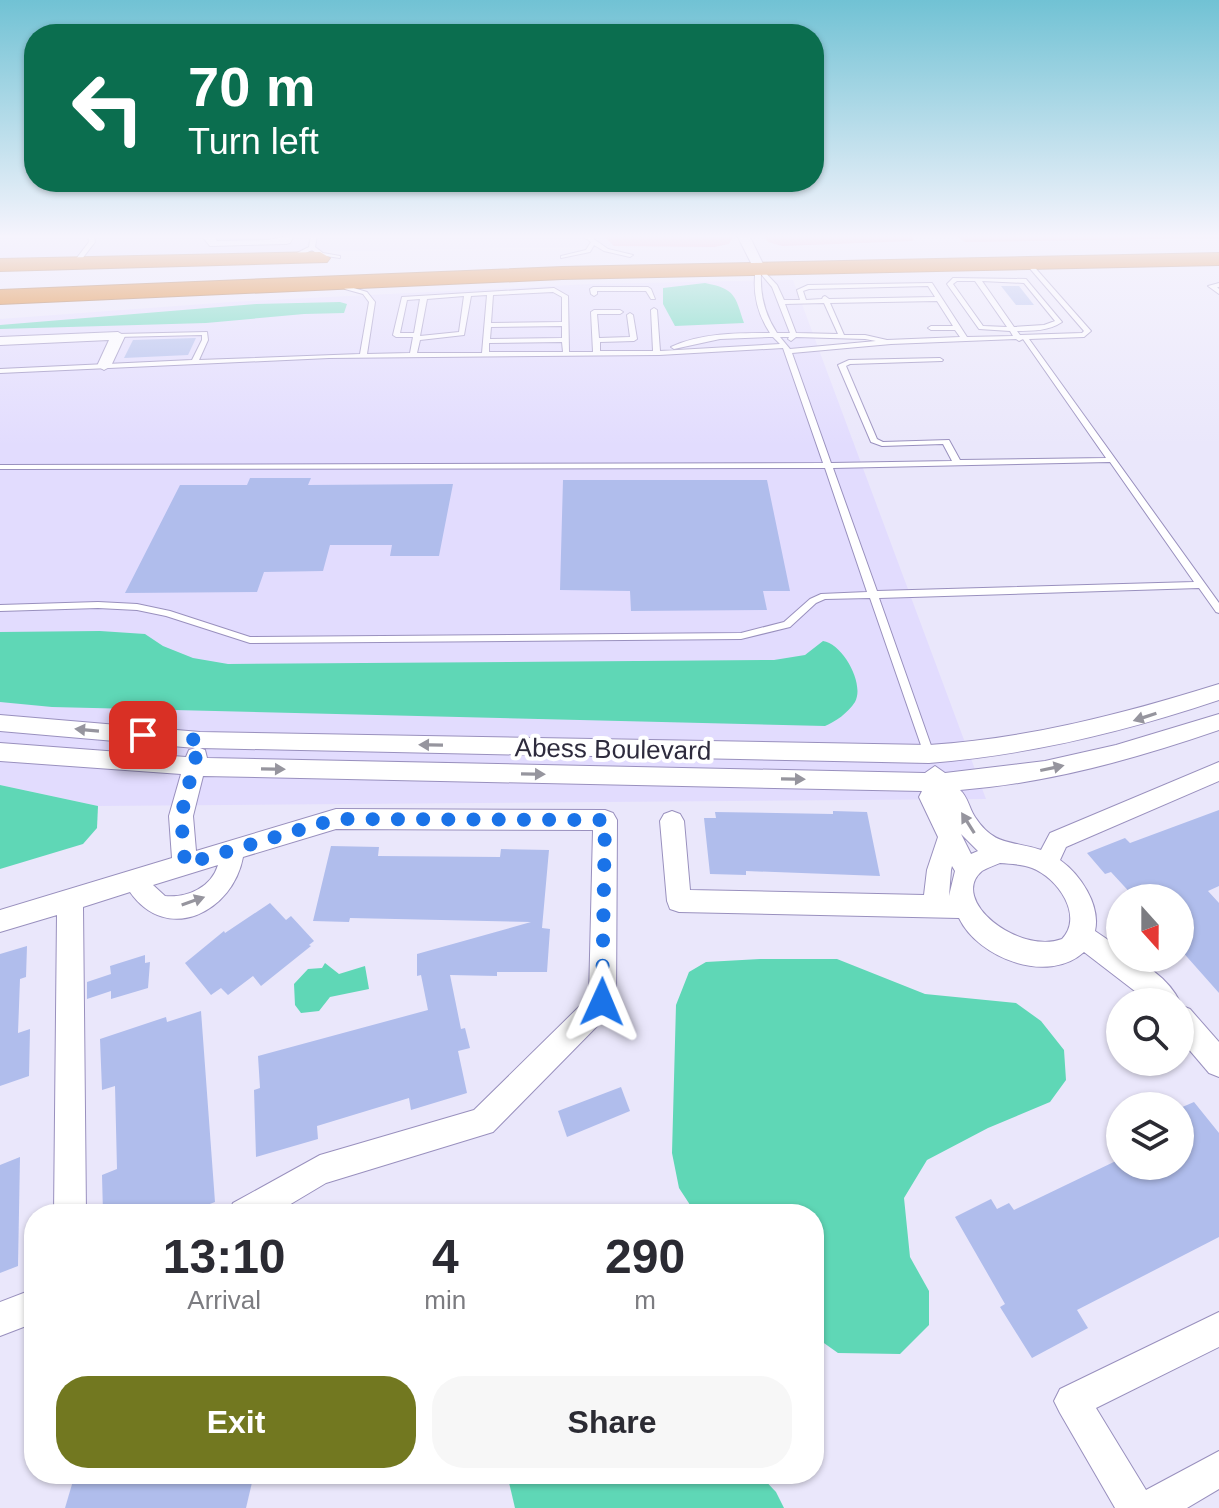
<!DOCTYPE html>
<html lang="en">
<head>
<meta charset="utf-8">
<style>
  :root { --surface:#fff; --page:#f7f7f7; --text:#2b2b33; --muted:#7c7c81; --accent:#727820 }
  body { margin:0; font-family:Helvetica,sans-serif; background:var(--page); color:var(--text); height:100vh; display:flex; flex-direction:column; font-size:30px; white-space:nowrap }
  * { box-sizing:border-box; margin:0 }
  p { font-size:26px; color:var(--muted) }
  .icon { flex:none; width:44px; height:44px; fill:none; stroke:currentColor; stroke-width:2; stroke-linecap:round; stroke-linejoin:round }
  .map { position:relative; flex:1; overflow:hidden }
  .details { position:absolute; left:24px; top:1204px; width:800px; height:280px; display:flex; flex-direction:column; background:var(--surface); border-radius:32px; box-shadow:0 2px 6px #0004 }
  .details>* { flex:none }
  .top-card { position:absolute; left:24px; top:24px; width:800px; height:168px; border-radius:32px; box-shadow:0 2px 6px #0004; background:#0b6e4f; color:#fff; overflow:hidden }
  .needle { width:52px; rotate:159deg }
  .tools { position:absolute; left:1106px; top:884px; display:grid; gap:16px }
  .tools a { display:grid; place-items:center; width:88px; height:88px; border-radius:50%; background:var(--surface); box-shadow:0 2px 6px #0004; font-size:40px }
  .pin { position:absolute; display:grid; place-items:center; width:68px; height:68px; color:#fff; margin:-34px; border-radius:16px; box-shadow:0 4px 12px #0006 }
  .me { position:absolute; width:88px; margin:-44px; rotate:1deg; stroke-linejoin:round; filter:drop-shadow(0 0 6px #0008) }
  .turn { display:flex; align-items:center; gap:28px; height:168px; padding:0 32px; font-size:36px }
  .turn .icon { width:104px; height:104px; stroke-width:2.5 }
  .turn b { display:block; font-size:56px; line-height:68px }
  .eta { display:flex; justify-content:space-evenly; align-items:center; height:136px; text-align:center }
  .eta b { font-size:48px; font-weight:800; line-height:56px }
  .button { display:flex; gap:16px; margin-top:auto; padding:16px 32px }
  .button a { flex:1; height:92px; border-radius:32px; background:var(--accent); color:#fff; font-size:32px; font-weight:800; line-height:92px; text-align:center }
  .button a+a { background:var(--page); color:var(--text) }
  .map>svg:first-child { display:block }
  .built { fill:#e2dcfe }
  .forest { fill:#f095bc }
  .water { fill:#5fd7b6 }
  .building { fill:#b0bdec }
  .lines { fill:none; stroke-linecap:round; stroke-linejoin:round }
  .lane-casing { stroke:#9990be; stroke-width:2 }
  .street-casing { stroke:#9990be; stroke-width:2 }
  .highway-casing { stroke:#9e5515; stroke-width:2 }
  .lane { fill:#fff; fill-rule:evenodd }
  .street { fill:#fff; fill-rule:evenodd }
  .highway { fill:#da6c00; fill-rule:evenodd }
  .oneway { fill:#96959e }
  .route { stroke:#1a73e8; stroke-width:14; stroke-dasharray:0 25.2 }
  .labels { text-anchor:middle; stroke-width:8; stroke-linejoin:round; paint-order:stroke }
  .street-label { font-size:26px; fill:#2e2b3d; stroke:#fff }
</style>
</head>
<body>
<div class="map">
<svg width="1219" height="1508" viewBox="0 0 1219 1508">
  <rect width="100%" height="100%" fill="#eae7fb"/>
  <!-- built -->
  <g class="built">
    <path d="M0,235H603L614,246L0,258Z"/>
    <path d="M793,280L986,799L98,806L0,785V319L231,302L591,284Z"/>
  </g>
  <!-- forest -->
  <g class="forest">
    <path d="M603,235L733,237L729,244L714,247L614,246Z"/>
    <path d="M955,235H1219V238L965,242Z"/>
    <path d="M764,236H914L913,241L782,246L768,242Z"/>
  </g>
  <!-- water -->
  <g class="water">
    <path d="M705,283C736,289 735,296 744,323L675,326L663,304V288Z"/>
    <path d="M340,302L347,304L344,313L304,314L206,323L0,329V325L256,304Z"/>
    <path d="M100,631L145,634L163,646L193,658L228,664L774,660L805,655L823,641C843,644 865,684 855,702C848,713 835,722 825,726L52,707L0,702V632Z"/>
    <path d="M0,785L98,806L97,828L83,844L0,869Z"/>
    <path d="M760,959H837L925,994L1016,1003L1041,1021L1064,1050L1066,1080L1050,1102L988,1128L927,1160L904,1198L910,1257L929,1291V1325L900,1354L838,1353L814,1336V1214H696L679,1188L672,1153L676,1005L689,972L706,962Z"/>
    <path d="M325,963L339,974L365,966L369,989L330,997L319,1011L301,1013L295,1005L294,984L308,969L322,968Z"/>
    <path d="M507,1474H759L776,1492L784,1508H515Z"/>
  </g>
  <!-- building -->
  <g class="building">
    <path d="M1001,286H1019L1034,305H1016Z"/>
    <path d="M196,338L188,355L124,358L133,340Z"/>
    <path d="M250,478H311L308,485L453,484L439,556H390L392,545H330L323,571L264,572L257,592L125,593L180,485H247Z"/>
    <path d="M563,480H767L790,591H763L767,610L631,611L630,591L560,590Z"/>
    <path d="M1219,810V886L1208,891L1219,903V993L1180,949V898H1135L1111,872L1105,874L1087,853L1125,838L1130,843Z"/>
    <path d="M833,811L867,812L880,876L746,871V875L710,874L704,818H716L715,812L833,814Z"/>
    <path d="M331,846L379,847L378,856L500,857L501,849L549,850L542,928L550,929L547,972H497V976L450,975L461,1029L465,1028L470,1048L458,1051L467,1093L411,1110L409,1098L317,1126L318,1139L256,1157L254,1090L260,1088L258,1056L428,1010L421,975L417,976V954L531,922L350,918L349,922L313,921Z"/>
    <path d="M270,903L286,920L291,916L314,941L309,945L311,946L261,986L253,976L228,995L221,988L211,995L185,963L224,931L225,933Z"/>
    <path d="M27,946L26,977L20,979L18,1033L30,1029L29,1076L0,1086V954Z"/>
    <path d="M145,955V963L150,962L148,988L111,999V991L87,999V982L111,974L110,966Z"/>
    <path d="M201,1011L215,1202L184,1214H103L102,1175L117,1169L115,1086L102,1090L100,1039L166,1017L167,1022Z"/>
    <path d="M621,1087L630,1111L567,1137L558,1111Z"/>
    <path d="M1194,1102L1219,1133V1237L1077,1310L1088,1328L1032,1358L1000,1307L1005,1304L955,1217L991,1199L997,1209L1009,1203L1014,1210L1120,1159V1166H1180V1108Z"/>
    <path d="M20,1157L18,1266L0,1273V1165Z"/>
    <path d="M75,1474H254L246,1508H65Z"/>
  </g>
  <g class="lines">
    <defs>
      <g id="lane">
        <path d="M88,235H94L95,242L78,264H74L73,263L89,242Z"/>
        <path d="M311,235H317L315,247L323,253L340,256V258L319,255L312,250L297,257H293V255L309,247Z"/>
        <path d="M581,235H588L608,249L633,255L630,257L604,251L594,245L590,252L561,258V256L586,250L591,242Z"/>
        <path d="M1026,262H1030L1091,331L1084,337L1029,339L1219,603V613L1216,612L1199,588L879,598L934,754L933,757H925L924,754L870,598L825,599L816,603L790,627L741,639L250,643L166,616L137,610L98,608L0,611V605L98,602L137,604L170,611L250,637L741,633L784,622L810,599L821,594L867,592L825,468L0,469V465L823,463L783,348L659,355L329,358L0,373V369L192,360L202,340V335L116,337L115,336L118,334L207,332L208,340L199,360L360,354L369,302L363,294L345,289L344,288L347,286L367,292L375,302L367,354L410,353L413,337H396L393,335L402,297L554,288L568,296L569,352H593L591,312L594,310H620L623,312L620,314H597L599,338L630,337L627,315L630,313L633,315L637,339L634,341L600,342V351H653L651,310L654,308L657,310L660,351L780,344L773,337H769L720,339L674,349L671,347C700,333 738,333 770,333C757,313 752,292 756,268L759,266L777,285L784,300H800L797,290L808,285L932,283L967,337L1013,336L1010,331L979,329L947,284L953,278L1026,279L1062,322C1049,331 1032,331 1017,331L1020,335L1082,333L1084,331L1026,264ZM761,274L772,287L790,333H777C765,315 760,296 761,274ZM957,281H975L1007,327L983,326L953,284ZM982,281L1024,283L1055,321L1044,325L1014,327ZM928,286L935,297L829,299L825,296L823,297L822,299L806,300L803,291L809,289ZM553,292L562,297V322L491,323L493,295ZM487,295L482,353H417L420,340L464,335L471,296ZM464,296L459,332L420,336L427,299ZM420,299L414,333H400L407,300ZM937,301L953,326H931L928,328L931,330H955L960,337L887,340L865,335H844L830,303ZM824,303L838,334L796,333L785,304ZM562,326V338L490,339L491,327ZM780,337H789L788,339L791,341L796,337L865,339L876,341L790,349ZM1016,339L1019,341L1023,339L1106,458L960,460L949,440L883,442L877,439L846,366L850,364L942,361L943,360L940,358L849,360L838,365L871,442L882,446L943,444L952,461L831,463L792,353L891,344ZM562,342L563,352H489V343ZM1110,462L1194,582L877,591L833,468Z"/>
        <path d="M1219,283V287H1217L1219,289V294L1208,286Z"/>
        <path d="M648,287L651,289L655,299H651L646,291H597V294L594,296L591,294L590,289L593,287Z"/>
      </g>
      <g id="street">
        <path d="M201,235H213L217,241L268,240L294,235L290,243L286,244L210,246Z"/>
        <path d="M737,235H749L765,268L763,271H755Z"/>
        <path d="M118,332L125,336L111,366L104,370L97,366L109,340L0,345V337Z"/>
        <path d="M1219,684V700C1124,732 1029,755 929,763L200,748L205,750L207,758L925,773L935,766L945,773L1045,761L1116,745L1219,714V730C1135,759 1049,783 960,790C968,797 969,808 975,817C995,847 1011,840 1041,850L1050,833L1219,762V781L1066,847L1060,860C1080,874 1101,905 1095,931L1120,948V958C1143,958 1170,981 1180,1002H1149L1084,952C1048,985 978,958 959,918L679,912L670,909L667,901L660,821L664,814L672,811L680,814L684,821L690,890L924,895L927,870L938,837L919,797L922,791L203,776L193,816L196,851L336,809L605,810L613,813L617,820L616,1002L612,1011L493,1132L326,1183L274,1214H228L233,1203L320,1155L474,1110L589,997L593,830L336,829L243,857C233,912 167,945 130,892L83,907L86,1214H54L57,915L0,932V910L172,858L169,816L181,774L0,761V743L186,757L189,750L195,748L0,731V715L200,732L929,745C1030,738 1123,714 1219,684ZM961,834L978,851L971,854ZM1000,863C1010,864 1022,864 1032,868C1058,878 1084,916 1062,939C1019,955 948,900 982,871C987,868 995,865 1000,863ZM218,865C211,888 187,898 165,896L153,885ZM952,866L955,871L949,896L951,870Z"/>
        <path d="M1180,1005L1190,1009L1219,1042V1077L1209,1073L1180,1039Z"/>
        <path d="M34,1289V1323L0,1336V1302Z"/>
        <path d="M1219,1312V1347L1096,1408L1146,1490L1219,1451V1489L1187,1508H1115L1060,1413L1054,1401L1060,1389Z"/>
      </g>
      <g id="highway">
        <path d="M320,252L330,258L327,262L0,271V259Z"/>
        <path d="M1219,253V265L562,279L0,304V290L562,267Z"/>
      </g>
    </defs>
    <!-- lane casing -->
    <use href="#lane" class="lane-casing"/>
    <!-- street casing -->
    <use href="#street" class="street-casing"/>
    <!-- highway casing -->
    <use href="#highway" class="highway-casing"/>
    <!-- lane -->
    <use href="#lane" class="lane"/>
    <!-- street -->
    <use href="#street" class="street"/>
    <!-- highway -->
    <use href="#highway" class="highway"/>
  </g>
  <!-- one-way arrows -->
  <defs><path id="oneway-solid" d="M-6-.8H1V-3.2L6.5 0L1 3.2V.8H-6Z" transform="scale(2)"/></defs>
  <g class="oneway">
    <use href="#oneway-solid" transform="translate(1145 717) rotate(162)"/>
    <use href="#oneway-solid" transform="translate(87 730) rotate(-175)"/>
    <use href="#oneway-solid" transform="translate(431 745) rotate(-179)"/>
    <use href="#oneway-solid" transform="translate(1052 768) rotate(-12)"/>
    <use href="#oneway-solid" transform="translate(273 769) rotate(1)"/>
    <use href="#oneway-solid" transform="translate(533 774) rotate(1)"/>
    <use href="#oneway-solid" transform="translate(793 779) rotate(1)"/>
    <use href="#oneway-solid" transform="translate(968 823) rotate(-122)"/>
    <use href="#oneway-solid" transform="translate(193 901) rotate(-19)"/>
  </g>
  <!-- sky -->
  <linearGradient id="sky" x2="0" y2="1"><stop stop-color="#71c2d4"/><stop offset="0.53" stop-color="#f6f4fd"/><stop offset="1" stop-color="#f6f4fd" stop-opacity="0"/></linearGradient>
  <rect width="1219" height="446" fill="url(#sky)"/>
  <g class="lines">
    <!-- route -->
    <path class="route" d="M143,735L200,740L181,816L185,864L336,819L605,820L602,1002"/>
  </g>
  <g class="labels">
    <!-- street labels -->
    <g class="street-label">
      <text transform="translate(613 749) rotate(1)" y="9">Abess Boulevard</text>
    </g>
  </g>
</svg>
<div class="tools">
<a><svg class="needle" viewBox="-14 -14 28 28"><path d="M0-13l5 13h-10z" fill="#e53935"/><path d="M0 13l5-13h-10z" fill="#7c7c81"/></svg></a>
<a><svg class="icon" aria-label="search" viewBox="0 0 24 24"><circle cx="10" cy="10" r="6"/><path d="M15 15l6 6"/></svg></a>
<a><svg class="icon" aria-label="layers" viewBox="0 0 24 24"><path d="M12 4l9 5-9 5-9-5zM3 14l9 5 9-5"/></svg></a>
</div>
<div class="pin" style="left:143px;top:735px;background:#d93025"><svg class="icon" aria-label="arrive" viewBox="0 0 24 24"><path d="M6 21V4h12l-3 4 3 4H6"/></svg></div>
<svg class="me" style="left:602px;top:1002px" viewBox="-20 -20 40 40"><path d="M0-17L14 15 0 8-14 15z" fill="#1a73e8" stroke="#fff" stroke-width="4"/></svg>
<div class="top-card">
<div class="turn"><svg class="icon" aria-label="left" viewBox="0 0 24 24"><path d="M17 20v-9H6M10 6l-5 5 5 5"/></svg><div><b>70 m</b>Turn left</div></div>
</div>
<section class="details">
<div class="eta">
<div><b>13:10</b><p>Arrival</p></div>
<div><b>4</b><p>min</p></div>
<div><b>290</b><p>m</p></div>
</div>
<div class="button"><a>Exit</a><a>Share</a></div>
</section>
</div>
</body>
</html>
